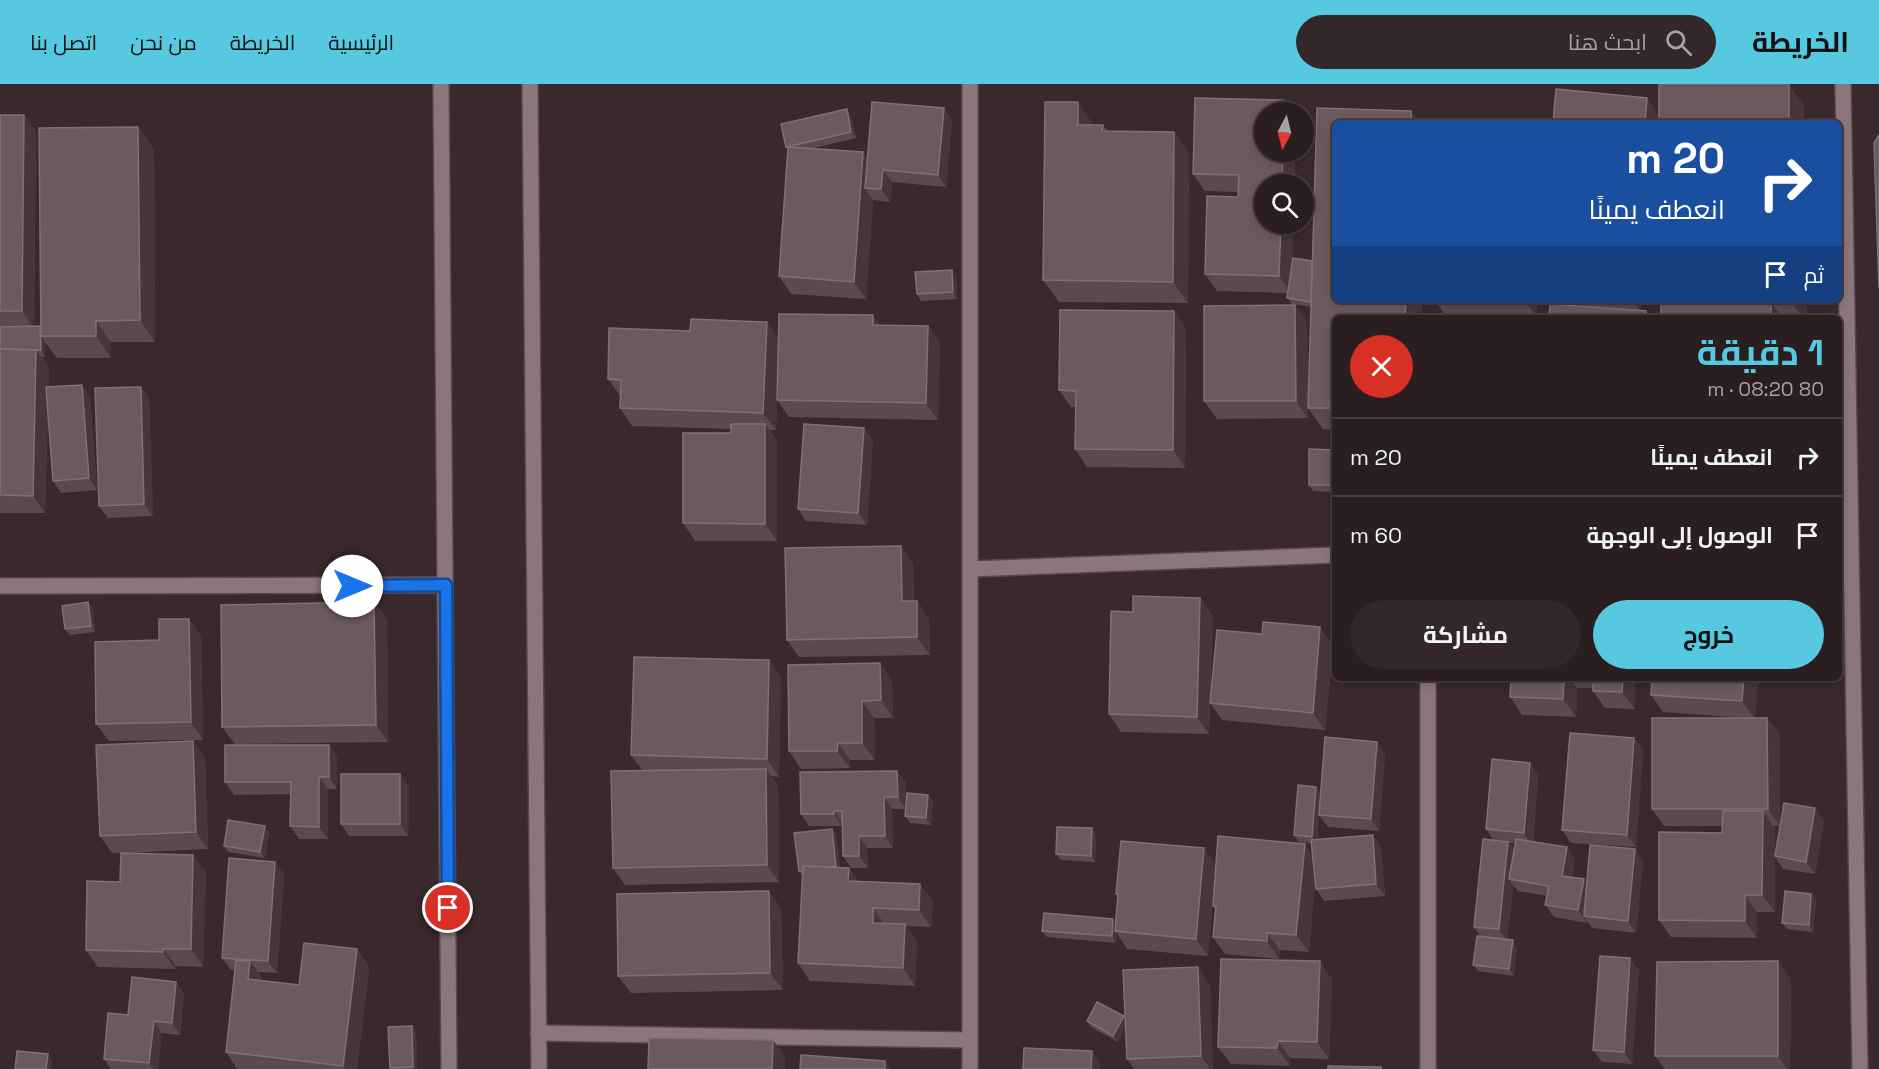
<!DOCTYPE html>
<html lang="ar">
<head>
<meta charset="utf-8">
<style>
  :root { --surface:#2b1e21; --page:#33272a; --text:#f1f3f6; --muted:#a6a2a5; --line:#473c3f; --accent:#56c9e0 }
  body { margin:0; font-family:"Space Grotesk",Cairo,sans-serif; background:var(--page); color:var(--text); direction:rtl; height:100vh; display:flex; flex-direction:column; font-size:22px; white-space:nowrap }
  * { box-sizing:border-box; margin:0 }
  p { font-size:20px; color:var(--muted) }
  .icon { flex:none; width:33px; height:33px; fill:none; stroke:currentColor; stroke-width:2; stroke-linecap:round; stroke-linejoin:round }
  .map { position:relative; flex:1; overflow:hidden; direction:ltr }
  .side { position:absolute; left:1332px; top:231px; width:510px; height:366px; display:flex; flex-direction:column; background:var(--surface); border-radius:9px; box-shadow:0 3px 9px #0003,0 0 0 2px var(--line); direction:rtl }
  .side>* { flex:none }
  .hud { position:absolute; left:1332px; top:36px; width:510px; height:183px; border-radius:9px; box-shadow:0 3px 9px #0003,0 0 0 2px var(--line); direction:rtl; background:#1a4fa0; color:#fff; overflow:hidden }
  .needle { width:39px; rotate:187deg }
  .controls { position:absolute; left:1254px; top:18px; display:grid; gap:12px }
  .controls a { display:grid; place-items:center; width:60px; height:60px; border-radius:50%; background:var(--surface); box-shadow:0 3px 9px #0003,0 0 0 2px var(--line); font-size:30px }
  .pin { position:absolute; display:grid; place-items:center; width:51px; height:51px; color:#fff; margin:-26px; border:3px solid #fff; border-radius:50%; box-shadow:0 2px 6px #0007 }
  .me { position:absolute; width:66px; margin:-33px; rotate:90deg; stroke-linejoin:round; filter:drop-shadow(0 0 4px #0008) }
  .turn { display:flex; align-items:center; gap:21px; height:126px; padding:0 18px; font-size:27px }
  .turn .icon { width:78px; height:78px; stroke-width:2.5 }
  .turn b { display:block; font-size:42px; line-height:51px }
  .then { display:flex; align-items:center; height:57px; padding:0 18px; background:#0003; gap:12px; font-size:22px }
  .round { display:grid; place-items:center; flex:none; width:63px; height:63px; border-radius:32px; background:var(--page) }
  .head { display:flex; align-items:center; justify-content:space-between; height:102px; padding:0 18px }
  h1 { font-size:36px; font-weight:700; line-height:45px; color:var(--accent) }
  .cta { display:flex; gap:12px; margin-top:auto; padding:12px 18px }
  .cta a { flex:1; height:69px; border-radius:36px; background:var(--accent); color:#111; font-size:24px; font-weight:700; line-height:69px; text-align:center }
  .cta a+a { background:var(--page); color:var(--text) }
  ul { padding:0; list-style:none }
  li { display:flex; align-items:center; gap:18px; height:78px; padding:0 18px; border-top:2px solid var(--line) }
  li div { flex:1 }
  li b { display:block; font-size:22px }
  li em { font-style:normal }
  header { display:flex; align-items:center; gap:36px; box-sizing:border-box; height:84px; padding:0 30px; background:var(--accent); color:#111 }
  header strong { font-size:28px }
  nav { display:flex; gap:33px; margin-inline-start:auto; font-size:21px }
  .search { width:420px; height:54px; background:var(--page); display:flex; align-items:center; gap:15px; box-sizing:border-box; padding:0 21px; border-radius:33px; color:var(--muted); font-size:22px }
  .map>svg:first-child { display:block }
  .lines { fill:none; stroke-linecap:round; stroke-linejoin:round }
  .minor-casing { stroke:#56474b; stroke-width:18 }
  .tertiary-casing { stroke:#56474b; stroke-width:18 }
  .minor { stroke:#8b777b; stroke-width:15 }
  .tertiary { stroke:#8b777b; stroke-width:15 }
  .wall { fill:#5b494d; fill-rule:evenodd }
  .shaded-wall { fill:#473539 }
  .building { fill:#6b595e; stroke:#806f73; stroke-width:1.5 }
  .route-casing { stroke:#114b97; stroke-width:15 }
  .route { stroke:#1a73e8; stroke-width:10 }
</style>
</head>
<body>
<header>
<strong>الخريطة</strong>
<div class="search"><svg class="icon" aria-label="search" viewBox="0 0 24 24"><circle cx="10" cy="10" r="6"/><path d="M15 15l6 6"/></svg>ابحث هنا</div>
<nav><a>الرئيسية</a><a>الخريطة</a><a>من نحن</a><a>اتصل بنا</a></nav>
</header>
<div class="map">
<svg width="1879" height="985" viewBox="0 0 1879 985">
  <rect width="100%" height="100%" fill="#39282c"/>
  <g class="lines">
    <defs>
      <g id="minor">
        <path d="M970,0V985"/>
        <path d="M1843,0L1860,985"/>
        <path d="M970,485L1335,471"/>
        <path d="M0,502L445,501"/>
        <path d="M538,949L970,956"/>
        <path d="M1428,985V594"/>
      </g>
      <g id="tertiary">
        <path d="M441,0L449,985"/>
        <path d="M530,0L539,985"/>
      </g>
    </defs>
    <!-- minor casing -->
    <use href="#minor" class="minor-casing"/>
    <!-- tertiary casing -->
    <use href="#tertiary" class="tertiary-casing"/>
    <!-- minor -->
    <use href="#minor" class="minor"/>
    <!-- tertiary -->
    <use href="#tertiary" class="tertiary"/>
  </g>
  <!-- wall -->
  <g class="wall">
    <path d="M0,31H24L36,48L34,242H40L41,243L138,43L154,65L155,258H111V274H57L45,258V273H41L49,283L48,303L90,313L97,406L61,409L53,397L48,326L45,429H0Z"/>
    <path d="M851,32L856,54L810,65L863,68L867,74L952,36L946,103L892,98L890,118L873,116L866,215L791,210L779,192L788,65L786,63Z"/>
    <path d="M1093,40V41H1103L1107,47L1174,48L1189,69L1188,219L1059,218L1043,196Z"/>
    <path d="M1264,68H1295L1292,182L1422,216L1421,234H1335V346L1323,345L1308,324L1311,223L1292,220L1287,214L1288,209L1217,207L1205,190L1238,113V108L1205,107L1193,90Z"/>
    <path d="M956,192L957,215L921,217L917,210Z"/>
    <path d="M1435,216H1537V234H1447Z"/>
    <path d="M1558,216H1641L1640,227H1646L1651,234H1549L1628,226L1560,219Z"/>
    <path d="M1661,216H1806L1807,234H1661Z"/>
    <path d="M1295,221L1307,238L1308,334L1217,335L1204,317Z"/>
    <path d="M1174,227L1186,245L1185,384L1087,383L1075,365L1076,323H1071L1059,306Z"/>
    <path d="M873,231L880,241L928,242L940,259L938,336L789,333L777,316V302L776,346H769L777,357V457H695L683,439L731,349V345L632,342L620,324L621,313L608,295Z"/>
    <path d="M141,303L149,315L153,432L108,434L99,422Z"/>
    <path d="M873,356L867,441L806,437L798,425Z"/>
    <path d="M1335,366V408L1313,407L1309,401Z"/>
    <path d="M913,479L914,517H917L929,535L930,571L799,573L787,556Z"/>
    <path d="M1200,514L1213,532L1209,650L1121,648L1109,630L1133,528Z"/>
    <path d="M88,518L93,525L95,548L70,551L65,545Z"/>
    <path d="M374,518L387,536L388,658L235,660L222,643Z"/>
    <path d="M201,552L203,656L109,657L96,640L159,556Z"/>
    <path d="M1333,561L1325,646L1222,636L1210,619Z"/>
    <path d="M769,576L781,594L779,693L771,692L778,702L779,798L625,801L613,784L642,686L631,671Z"/>
    <path d="M880,579L892,597L893,634H874L875,676H850V684L801,685L789,667Z"/>
    <path d="M1511,594H1635V625L1605,624L1593,607V604H1577L1576,633L1522,631L1510,613Z"/>
    <path d="M1652,594H1758L1755,634H1767L1780,651V741L1824,737L1815,790L1783,785L1775,773V828H1757V854L1671,853L1659,836L1722,749V742H1664L1652,725L1744,634L1663,628L1651,611ZM1773,742H1780L1775,772V745Z"/>
    <path d="M1634,654L1643,666L1636,763L1571,759L1562,746Z"/>
    <path d="M329,661L337,673V705H328V755H299L290,742L291,710L234,711L225,698Z"/>
    <path d="M1385,670L1379,747L1328,743L1319,731L1317,755L1381,763L1385,812L1324,817L1316,805L1315,798L1309,868L1280,866L1279,875L1225,870L1213,853L1215,826L1213,822L1313,772L1311,759L1299,758L1294,751L1316,703L1321,709Z"/>
    <path d="M205,674L208,765L126,769L206,788L203,883L176,882L175,885L98,883L86,866L120,798L121,769H112L100,752Z"/>
    <path d="M897,687L906,699V723L928,711L933,717L931,741L910,739L905,732L906,725H892L893,764H867L868,784H851L843,772L842,742H809L801,730Z"/>
    <path d="M1538,691L1533,757L1575,775L1572,793L1587,799L1643,778L1636,849L1592,844L1587,837V839L1554,833L1545,821L1547,812L1518,807L1513,801L1507,856L1517,863L1514,892L1478,887L1473,881L1480,852L1474,843L1493,756L1486,745ZM1509,759H1515L1514,766Z"/>
    <path d="M409,702L408,752H349L341,740Z"/>
    <path d="M265,742L269,748L265,774L228,768L224,762Z"/>
    <path d="M832,745L836,751L840,784H849L858,797L920,800L933,818L931,843L906,842L917,858L915,902L810,897L798,879L803,792L799,787Z"/>
    <path d="M1096,751L1095,778L1061,776L1056,770Z"/>
    <path d="M1216,781L1208,872L1127,865L1117,850L1116,859L1047,853L1042,847L1116,838L1118,813L1116,810Z"/>
    <path d="M284,790L277,889L258,888L262,894V896L299,901L357,865L369,883L357,985H237L226,968L235,886H231L222,874Z"/>
    <path d="M769,807L781,825L783,906L631,909L618,892Z"/>
    <path d="M1811,810L1816,816L1813,848L1787,845L1782,839Z"/>
    <path d="M1639,886L1632,980L1602,978L1593,966Z"/>
    <path d="M1332,895L1329,975L1290,974V982L1231,980L1218,963Z"/>
    <path d="M1791,895L1790,985H1665L1655,972Z"/>
    <path d="M176,898L184,911L180,951L162,949L158,985H111L104,975L128,931Z"/>
    <path d="M1210,901L1213,985H1134L1127,975L1125,944L1118,958L1091,943L1087,937L1124,932L1125,934Z"/>
    <path d="M416,948L417,985H391L390,984Z"/>
  </g>
  <!-- shaded-wall -->
  <g class="shaded-wall">
    <path d="M1789,0L1804,21V39H1789Z"/>
    <path d="M1647,14L1659,32L1658,39H1645Z"/>
    <path d="M1284,16L1292,28H1284Z"/>
    <path d="M1078,18L1093,40V63L1078,41Z"/>
    <path d="M944,24L952,36L946,103L938,91Z"/>
    <path d="M847,25L851,32L856,54L851,48Z"/>
    <path d="M1411,27L1420,39H1411Z"/>
    <path d="M24,31L36,48L34,245L22,227Z"/>
    <path d="M138,43L154,65L155,258L140,236Z"/>
    <path d="M1174,48L1189,69L1188,219L1173,198Z"/>
    <path d="M863,68L875,86L865,104L873,116L866,215L854,198Z"/>
    <path d="M1283,68H1295L1294,100H1282Z"/>
    <path d="M883,86L892,98L890,118L881,105Z"/>
    <path d="M1281,140H1293L1291,209L1279,192Z"/>
    <path d="M952,186L956,192L957,215L953,208Z"/>
    <path d="M1406,216H1422L1421,234H1405Z"/>
    <path d="M1525,216H1537V234L1525,217Z"/>
    <path d="M1633,216H1641L1640,227Z"/>
    <path d="M1791,216H1806L1807,234H1803L1791,218Z"/>
    <path d="M1771,218L1782,234H1771Z"/>
    <path d="M1295,221L1307,238L1308,334L1296,317Z"/>
    <path d="M1174,227L1186,245L1185,384L1173,366Z"/>
    <path d="M1646,227L1651,234H1646Z"/>
    <path d="M873,231L885,249L873,241Z"/>
    <path d="M96,237L111,258V274L96,252Z"/>
    <path d="M767,238L779,255L776,346L763,329Z"/>
    <path d="M40,242L45,248L41,252L45,258V273L41,266Z"/>
    <path d="M928,242L940,259L938,336L926,319Z"/>
    <path d="M36,266L49,283L45,429L33,412Z"/>
    <path d="M82,301L90,313L97,406L89,394Z"/>
    <path d="M141,303L149,315L153,432L144,420Z"/>
    <path d="M765,340L777,357V457L765,440Z"/>
    <path d="M864,344L873,356L867,441L858,429Z"/>
    <path d="M901,462L913,479L914,535L902,517Z"/>
    <path d="M1200,514L1213,532L1209,650L1197,633Z"/>
    <path d="M917,517L929,535L930,571L917,553Z"/>
    <path d="M88,518L93,525L95,548L91,542Z"/>
    <path d="M374,518L387,536L388,658L376,641Z"/>
    <path d="M189,535L201,552L203,656L191,638Z"/>
    <path d="M1320,543L1333,561L1325,646L1313,629Z"/>
    <path d="M769,576L781,594L779,693L767,675Z"/>
    <path d="M880,579L892,597L893,634L881,616Z"/>
    <path d="M1564,594H1570L1577,604L1576,633L1563,615Z"/>
    <path d="M1623,594H1635V625L1622,608Z"/>
    <path d="M1744,594H1758L1755,635L1742,617Z"/>
    <path d="M862,617L874,634L875,676L862,659Z"/>
    <path d="M1767,634L1780,651V742L1768,725Z"/>
    <path d="M1634,654L1643,666L1636,763L1627,751Z"/>
    <path d="M193,657L205,674L208,765L196,748Z"/>
    <path d="M1377,658L1385,670L1379,747L1371,735Z"/>
    <path d="M838,659L850,676V684L837,667Z"/>
    <path d="M329,661L337,673V705L329,693Z"/>
    <path d="M1530,679L1538,691L1532,761L1524,749Z"/>
    <path d="M766,685L778,702L779,798L767,781Z"/>
    <path d="M897,687L906,699V725L898,713Z"/>
    <path d="M400,690L409,702L408,752L400,740Z"/>
    <path d="M319,693L328,705V755L319,743Z"/>
    <path d="M1316,703L1321,709L1317,759L1312,753Z"/>
    <path d="M928,711L933,717L931,741L926,734Z"/>
    <path d="M884,713L892,725L893,764L885,752Z"/>
    <path d="M1815,724L1824,737L1815,790L1806,778Z"/>
    <path d="M834,727L842,739V742L834,730Z"/>
    <path d="M1763,727L1775,745V828L1762,811Z"/>
    <path d="M265,742L269,748L265,774L260,768Z"/>
    <path d="M1092,744L1096,751L1095,778L1091,772Z"/>
    <path d="M832,745L836,751L841,788L836,782Z"/>
    <path d="M1373,751L1381,763L1385,812L1376,800Z"/>
    <path d="M859,752L867,764L868,784L859,772Z"/>
    <path d="M1508,758L1517,770L1509,795L1513,801L1507,857L1499,845Z"/>
    <path d="M1305,760L1317,778L1309,868L1296,851Z"/>
    <path d="M1567,763L1575,775L1571,804L1562,792Z"/>
    <path d="M1204,764L1216,781L1208,872L1196,855Z"/>
    <path d="M1635,765L1643,778L1636,849L1628,837Z"/>
    <path d="M193,771L206,788L203,883L191,865Z"/>
    <path d="M275,778L284,790L277,889L268,877Z"/>
    <path d="M849,784L862,802L848,797Z"/>
    <path d="M1584,795L1593,807L1584,832L1587,839L1578,826Z"/>
    <path d="M920,800L933,818L931,843L919,826Z"/>
    <path d="M769,807L781,825L783,906L770,889Z"/>
    <path d="M1811,810L1816,816L1813,848L1809,841Z"/>
    <path d="M1745,811L1757,828V854L1745,837Z"/>
    <path d="M873,824L885,841L873,839Z"/>
    <path d="M1113,835L1118,841L1115,847L1117,850L1116,859L1112,852Z"/>
    <path d="M905,840L917,858L915,902L903,884Z"/>
    <path d="M1267,849L1280,866L1279,875L1267,857Z"/>
    <path d="M1513,856L1517,863L1514,892L1509,885Z"/>
    <path d="M163,865L176,882L175,885L163,868Z"/>
    <path d="M357,865L369,883L357,985H345L343,982Z"/>
    <path d="M1630,874L1639,886L1632,980L1624,968Z"/>
    <path d="M250,877L262,894L261,912L248,895Z"/>
    <path d="M1320,877L1332,895L1329,975L1317,958Z"/>
    <path d="M1778,877L1791,895L1790,985H1787L1778,972Z"/>
    <path d="M1198,883L1210,901L1213,985H1210L1201,972Z"/>
    <path d="M176,898L184,911L180,951L172,939Z"/>
    <path d="M1124,932L1128,939L1118,958L1113,952Z"/>
    <path d="M154,937L162,949L158,985H153L149,979Z"/>
    <path d="M412,942L416,948L417,985H414L413,983Z"/>
    <path d="M773,956L785,973V985H772Z"/>
    <path d="M1278,957L1290,974V982L1277,964Z"/>
    <path d="M1092,967L1100,979V985H1091Z"/>
    <path d="M48,970L52,976L51,985H46Z"/>
    <path d="M885,977L891,985H885Z"/>
  </g>
  <!-- building -->
  <g class="building">
    <rect x="1659" y="0" width="130" height="39"/>
    <path d="M1556,5L1647,14L1645,39H1553Z"/>
    <path d="M1195,14L1284,16V28H1264V68H1283L1282,100H1264V140H1281L1279,192L1205,190L1207,112L1238,113L1239,91L1193,90Z"/>
    <path d="M872,18L944,24L938,91L883,86L881,105L865,104Z"/>
    <path d="M1045,18H1078V41H1103L1102,47L1174,48L1173,198L1043,196Z"/>
    <path d="M1317,24L1411,27V39H1335V216H1406L1405,234H1335V324H1308Z"/>
    <path d="M847,25L851,48L786,63L781,40Z"/>
    <path d="M0,31H24L22,227H0Z"/>
    <path d="M1435,35L1526,37V39H1435Z"/>
    <path d="M138,43L140,236L96,237V252H41L39,44Z"/>
    <path d="M1879,51V204L1874,59Z"/>
    <path d="M788,63L863,68L854,198L779,192Z"/>
    <path d="M1293,174L1312,177L1311,218L1287,214Z"/>
    <path d="M952,186L953,208L917,210L915,188Z"/>
    <path d="M1435,216H1525V217Z"/>
    <path d="M1661,216H1791V218H1771V234H1661Z"/>
    <path d="M1550,220L1646,227V234H1549Z"/>
    <path d="M1295,221L1296,317H1204V222Z"/>
    <path d="M1060,226L1174,227L1173,366L1075,365L1076,307L1059,306Z"/>
    <path d="M779,230L873,231V241L928,242L926,319L777,316Z"/>
    <path d="M691,235L767,238L763,329L620,324L621,296L608,295L609,244L690,247Z"/>
    <path d="M40,242L41,266L0,265V243Z"/>
    <path d="M0,265L36,266L33,412L0,411Z"/>
    <path d="M82,301L89,394L53,397L46,303Z"/>
    <path d="M141,303L144,420L99,422L95,304Z"/>
    <path d="M731,340H765V440L683,439V349H731Z"/>
    <path d="M804,340L864,344L858,429L798,425Z"/>
    <path d="M1309,365L1335,366V401H1309Z"/>
    <path d="M901,462L902,517H917V553L787,556L785,464Z"/>
    <path d="M1133,512L1200,514L1197,633L1109,630L1111,527L1133,528Z"/>
    <path d="M88,518L91,542L65,545L62,522Z"/>
    <path d="M374,518L376,641L222,643L221,521Z"/>
    <path d="M159,535H189L191,638L96,640L95,558L159,556Z"/>
    <path d="M1263,538L1320,543L1313,629L1210,619L1217,546L1262,550Z"/>
    <path d="M634,573L769,576L767,675L631,671Z"/>
    <path d="M880,579L881,616L862,617V659H838L837,667H789L788,581Z"/>
    <path d="M1511,594H1564L1563,615L1510,613Z"/>
    <path d="M1593,594H1623L1622,608L1593,607Z"/>
    <path d="M1652,594H1744L1742,617L1651,611Z"/>
    <path d="M1652,634H1767L1768,725H1652Z"/>
    <path d="M1570,649L1634,654L1627,751L1562,746Z"/>
    <path d="M1325,653L1377,658L1371,735L1319,731Z"/>
    <path d="M193,657L196,748L100,752L96,661Z"/>
    <path d="M225,661H329V693H319V743L290,742L291,698H225Z"/>
    <path d="M1492,675L1530,679L1524,749L1486,745Z"/>
    <path d="M766,685L767,781L613,784L611,687Z"/>
    <path d="M897,687L898,713H884L885,752H859V772H843L842,727H834V730H801L800,688Z"/>
    <rect x="341" y="690" width="59" height="50"/>
    <path d="M1298,701L1316,703L1312,753L1294,751Z"/>
    <path d="M907,709L928,711L926,734L905,732Z"/>
    <path d="M1784,719L1815,724L1806,778L1775,772Z"/>
    <path d="M1723,727H1763L1762,811H1745V837L1659,836V748L1722,749Z"/>
    <path d="M228,736L265,742L260,768L224,762Z"/>
    <path d="M1057,743L1092,744L1091,772L1056,770Z"/>
    <path d="M832,745L836,782L828,783L803,782V787H799L794,749Z"/>
    <path d="M1373,751L1376,800L1316,805L1311,756Z"/>
    <path d="M1218,752L1305,760L1296,851L1267,849V857L1213,853L1216,822H1213Z"/>
    <path d="M1483,755L1508,758L1499,845L1474,843Z"/>
    <path d="M1516,755L1567,763L1562,792L1584,795L1578,826L1545,821L1549,802L1509,795Z"/>
    <path d="M1121,757L1204,764L1196,855L1115,847L1118,810H1116Z"/>
    <path d="M1590,761L1635,765L1628,837L1584,832Z"/>
    <path d="M121,769L193,771L191,865H163V868L86,866L87,797L120,798Z"/>
    <path d="M229,774L275,778L268,877L222,874Z"/>
    <path d="M803,782L849,784L848,797L920,800L919,826L873,824V839L905,840L903,884L798,879Z"/>
    <path d="M769,807L770,889L618,892L617,810Z"/>
    <path d="M1785,807L1811,810L1809,841L1782,839Z"/>
    <path d="M1044,829L1113,835L1112,852L1042,847Z"/>
    <path d="M1477,852L1513,856L1509,885L1473,881Z"/>
    <path d="M304,859L357,865L343,982L226,968L236,876L250,877L248,895L299,901Z"/>
    <path d="M1600,872L1630,874L1624,968L1593,966Z"/>
    <path d="M1221,875L1320,877L1317,958L1278,957L1277,964L1218,963Z"/>
    <path d="M1778,877V972H1655L1657,878Z"/>
    <path d="M1198,883L1201,972L1127,975L1123,886Z"/>
    <path d="M132,893L176,898L172,939L154,937L149,979L104,975L108,929L128,931Z"/>
    <path d="M1097,918L1124,932L1113,952L1087,937Z"/>
    <path d="M412,942L413,983L390,984L388,943Z"/>
    <path d="M649,954L773,956L772,985H648Z"/>
    <path d="M1024,964L1092,967L1091,985H1023Z"/>
    <path d="M17,967L48,970L46,985H15Z"/>
    <path d="M801,971L885,977V985H800Z"/>
    <path d="M1328,982L1381,983V985H1328Z"/>
  </g>
  <g class="lines">
    <defs>
      <path id="route" d="M352,502L446,501L448,824"/>
    </defs>
    <!-- route casing -->
    <use href="#route" class="route-casing"/>
    <!-- route -->
    <use href="#route" class="route"/>
  </g>
</svg>
<div class="controls">
<a><svg class="needle" viewBox="-14 -14 28 28"><path d="M0-13l5 13h-10z" fill="#e53935"/><path d="M0 13l5-13h-10z" fill="#a6a2a5"/></svg></a>
<a><svg class="icon" aria-label="search" viewBox="0 0 24 24"><circle cx="10" cy="10" r="6"/><path d="M15 15l6 6"/></svg></a>
</div>
<div class="pin" style="left:448px;top:824px;background:#d93025"><svg class="icon" aria-label="arrive" viewBox="0 0 24 24"><path d="M6 21V4h12l-3 4 3 4H6"/></svg></div>
<svg class="me" style="left:352px;top:502px" viewBox="-20 -20 40 40"><circle r="19" fill="#fff"/><path d="M0-13L10 11 0 6-10 11z" fill="#1a73e8"/></svg>
<div class="hud">
<div class="turn"><svg class="icon" aria-label="right" viewBox="0 0 24 24"><path d="M7 20v-9h11M14 6l5 5-5 5"/></svg><div><b>20 m</b>انعطف يمينًا</div></div>
<div class="then">ثم<svg class="icon" aria-label="arrive" viewBox="0 0 24 24"><path d="M6 21V4h12l-3 4 3 4H6"/></svg></div>
</div>
<section class="side">
<div class="head"><div><h1>1 دقيقة</h1><p>80 m · 08:20</p></div><a class="round" style="background:#d93025;color:#fff"><svg class="icon" aria-label="close" viewBox="0 0 24 24"><path d="M6 6l12 12M18 6L6 18"/></svg></a></div>
<ul>
<li><svg class="icon" aria-label="right" viewBox="0 0 24 24"><path d="M7 20v-9h11M14 6l5 5-5 5"/></svg><div><b>انعطف يمينًا</b></div><em>20 m</em></li>
<li><svg class="icon" aria-label="arrive" viewBox="0 0 24 24"><path d="M6 21V4h12l-3 4 3 4H6"/></svg><div><b>الوصول إلى الوجهة</b></div><em>60 m</em></li>
</ul>
<div class="cta"><a>خروج</a><a>مشاركة</a></div>
</section>
</div>
</body>
</html>
